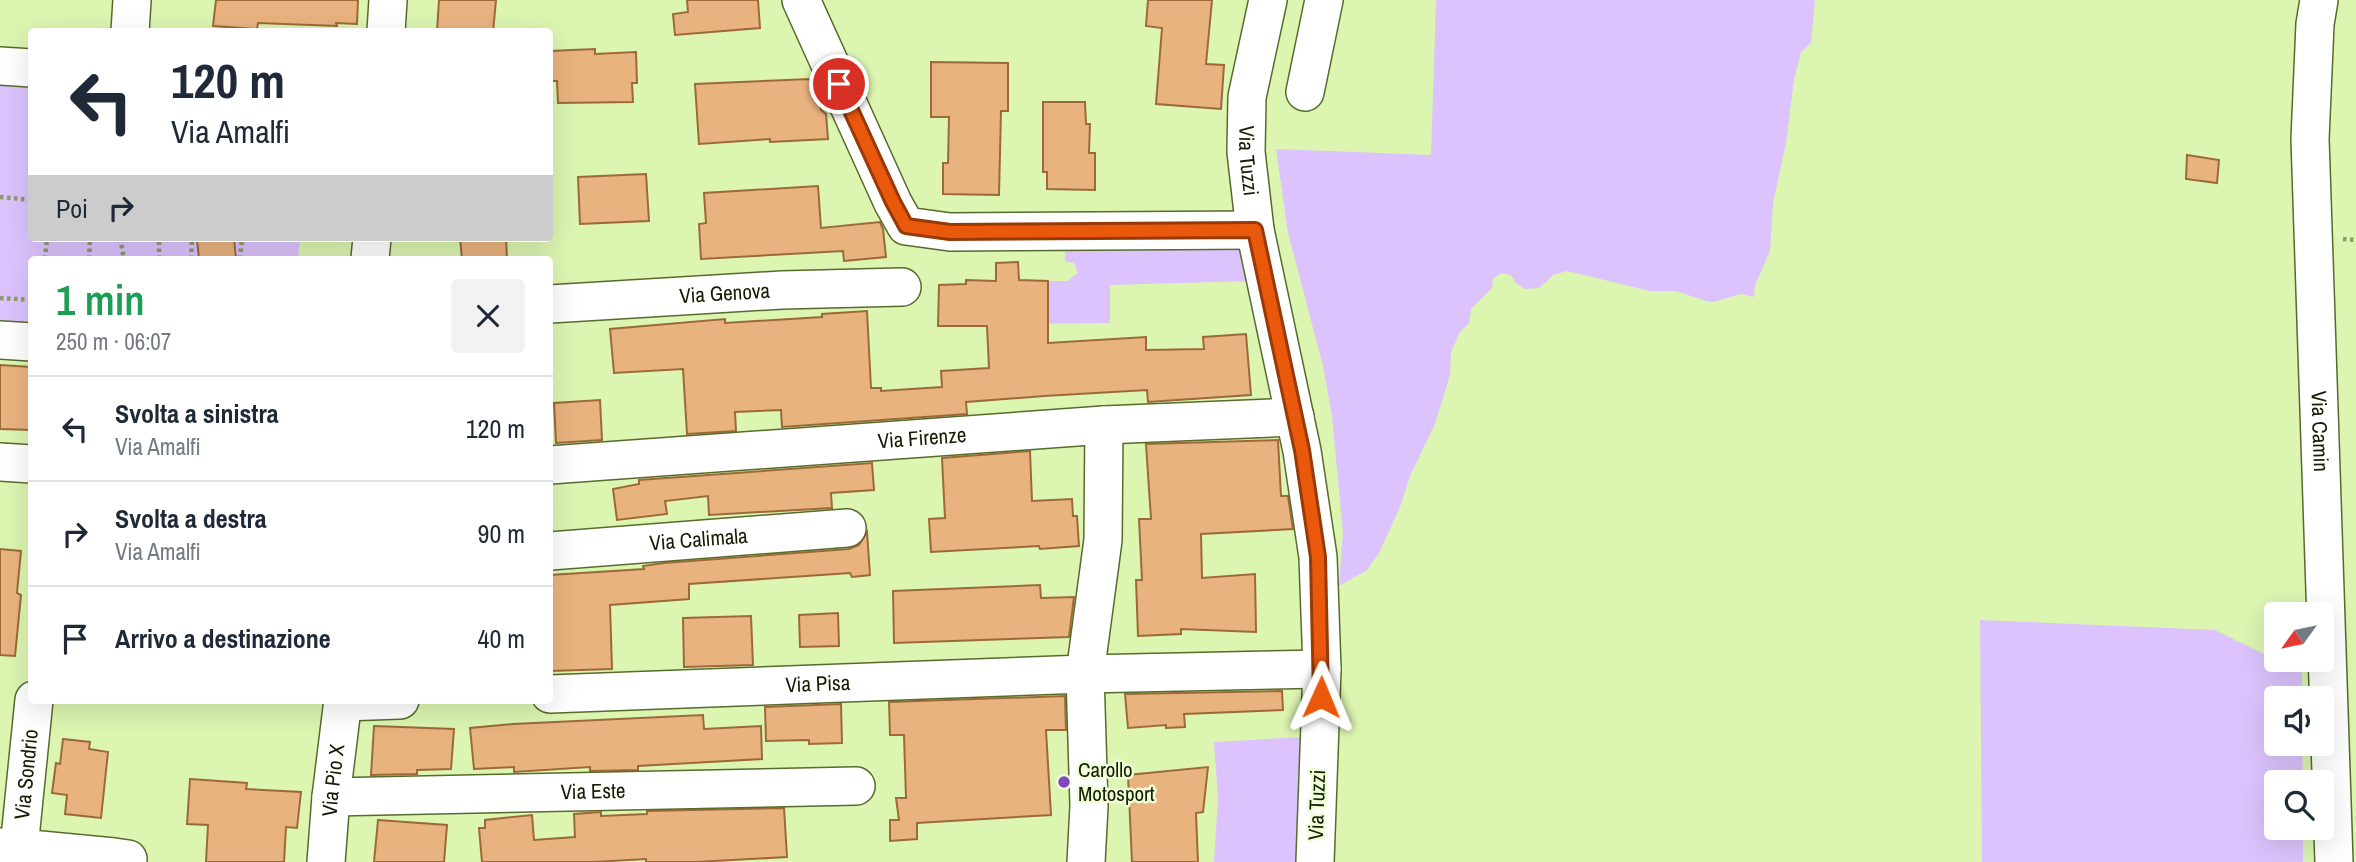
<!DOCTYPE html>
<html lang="it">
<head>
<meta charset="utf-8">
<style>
  :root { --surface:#fff; --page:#f2f2f3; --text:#1f2937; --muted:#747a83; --line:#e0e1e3 }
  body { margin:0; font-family:"Archivo Narrow",sans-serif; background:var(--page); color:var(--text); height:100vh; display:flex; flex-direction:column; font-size:26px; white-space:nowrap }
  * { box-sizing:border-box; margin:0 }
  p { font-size:23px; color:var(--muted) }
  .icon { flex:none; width:38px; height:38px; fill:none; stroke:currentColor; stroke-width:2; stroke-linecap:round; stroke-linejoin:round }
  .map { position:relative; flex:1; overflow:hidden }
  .drawer { position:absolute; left:28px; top:256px; width:525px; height:448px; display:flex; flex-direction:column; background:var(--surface); border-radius:7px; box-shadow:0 7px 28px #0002 }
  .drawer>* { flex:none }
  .hud { position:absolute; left:28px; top:28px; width:525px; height:214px; border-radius:7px; box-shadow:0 7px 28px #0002; background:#fff; color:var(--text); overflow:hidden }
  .needle { width:46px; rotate:237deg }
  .buttons { position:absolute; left:2264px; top:602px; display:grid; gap:14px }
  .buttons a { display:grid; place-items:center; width:70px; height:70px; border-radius:7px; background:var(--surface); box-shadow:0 7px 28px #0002; font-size:35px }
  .pin { position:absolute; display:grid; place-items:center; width:60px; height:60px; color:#fff; margin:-30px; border:4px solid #fff; border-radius:50%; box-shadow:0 2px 7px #0007 }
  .me { position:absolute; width:77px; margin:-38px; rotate:1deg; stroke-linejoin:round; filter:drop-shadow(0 0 5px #0008) }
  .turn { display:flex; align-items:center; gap:24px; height:147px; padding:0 28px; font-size:32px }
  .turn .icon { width:91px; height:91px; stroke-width:2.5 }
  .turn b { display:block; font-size:49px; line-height:60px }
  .then { display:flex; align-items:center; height:66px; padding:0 28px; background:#0003; gap:14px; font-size:26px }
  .round { display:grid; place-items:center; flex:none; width:74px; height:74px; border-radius:7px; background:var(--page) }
  .summary { display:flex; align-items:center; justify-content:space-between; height:119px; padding:0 28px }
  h1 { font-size:42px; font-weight:600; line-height:52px; color:#1e9e55 }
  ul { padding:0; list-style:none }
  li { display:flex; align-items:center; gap:21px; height:105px; padding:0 28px; border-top:2px solid var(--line) }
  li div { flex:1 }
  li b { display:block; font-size:26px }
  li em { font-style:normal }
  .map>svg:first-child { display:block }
  .green { fill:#dcc3fd }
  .building { fill:#e9b37f; stroke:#9c6a38; stroke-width:2 }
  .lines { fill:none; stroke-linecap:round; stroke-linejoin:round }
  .minor-casing { stroke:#576b2c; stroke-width:40 }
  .path { stroke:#8a9c69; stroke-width:4.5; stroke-dasharray:3.5 3.5; stroke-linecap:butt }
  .minor { stroke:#fff; stroke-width:37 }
  .route-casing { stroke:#983908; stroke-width:18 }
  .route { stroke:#ea580c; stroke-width:12 }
  .poi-dot { fill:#8348be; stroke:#effed6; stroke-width:2.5 }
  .labels { text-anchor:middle; stroke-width:5; stroke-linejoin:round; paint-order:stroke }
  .street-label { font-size:21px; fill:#151d03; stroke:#effed6 }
  .poi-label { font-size:21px; fill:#151d03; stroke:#effed6; text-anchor:start }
</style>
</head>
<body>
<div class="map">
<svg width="2356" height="862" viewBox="0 0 2356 862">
  <rect width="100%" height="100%" fill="#dcf5b1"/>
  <!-- green -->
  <g class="green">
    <path d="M1436,0H1815L1811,43L1801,52L1794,80L1786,143L1773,203L1770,251L1755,285L1754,297L1741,294L1713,302L1706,301L1676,291H1650L1567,271L1553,275L1539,288L1525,289L1515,282L1511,275L1501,273L1493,279L1492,288L1471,309L1469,323L1460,332L1451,352L1450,375L1435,424L1410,476L1400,507L1379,553L1367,570L1339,586L1343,533L1332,416L1323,366L1288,233L1276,149L1431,155Z"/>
    <path d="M0,84L31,86L32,238H300L298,259H32L31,331L0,329Z"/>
    <path d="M1065,242L1240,248L1250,281L1110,285V323L1020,324L1048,305V281H1067L1078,273L1074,263L1065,261Z"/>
    <path d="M1980,620L2215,630L2302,673V698H2277V744H2302L2303,782H2277V828H2303V862H1982Z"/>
    <path d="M1302,737V862H1214L1218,798L1214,742Z"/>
  </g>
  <!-- building -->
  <g class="building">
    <path d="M216,0H358L357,24L336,23L337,26L258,23L257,29L213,26Z"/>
    <path d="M439,0H496L493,32H437Z"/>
    <path d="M687,0H758L760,28L675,35L673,14L688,12Z"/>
    <path d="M1148,0H1212L1206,64L1224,65L1221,109L1156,104L1162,28L1146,26Z"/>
    <path d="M595,49V54L636,52L637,83H632L633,102L558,103L557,81H551L550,51Z"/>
    <path d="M931,62L1008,63V111H1001L999,195L943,194V163H948L949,117H931Z"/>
    <path d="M810,79V86L820,93L821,110L826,114L828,139L770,142V139L699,144L695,84Z"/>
    <path d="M1043,102H1085L1086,124H1090L1089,153H1095V190L1047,189V172H1043Z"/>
    <path d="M2187,155L2219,160L2217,183L2186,179Z"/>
    <path d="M646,174L649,221L580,224L578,177Z"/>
    <path d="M818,186L821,228L880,222L883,229L886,257L844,261L843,251L701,259L699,224L706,223L704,193Z"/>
    <path d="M234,238L236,259H199L197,240Z"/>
    <path d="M460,238H506L507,259H462Z"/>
    <path d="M1018,262L1019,280L1048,281V343L1146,337V350L1204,349L1203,337L1246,334L1251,395L1148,402L1147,390L1044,396L966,402L967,414L782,427L781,410L735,412L736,431L687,434L683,369L614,373L610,329L725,319V323L822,317V314L867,311L871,388H881V391L942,387L941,371L989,368L987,326H938L939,285L966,284V280L996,281V263Z"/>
    <path d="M0,365L32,367V430L0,429Z"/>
    <path d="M600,400L602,440L556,443L554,403Z"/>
    <path d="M1278,440L1281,496H1288L1293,529L1201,534L1202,578L1255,574L1256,632L1181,629V634L1138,636L1136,580H1142L1139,519H1151L1146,444Z"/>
    <path d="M1030,451L1032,501L1072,499L1073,516H1077L1079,546L1040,549L1039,546L931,552L929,519L945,518L942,458Z"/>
    <path d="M872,463L874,490L831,493L832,508L709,515L708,496L665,501L667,514L617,520L613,489L639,484V480Z"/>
    <path d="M867,532L870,575L852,577L850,573L689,584V599L610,605L612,669L550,671V575L644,569L643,566L664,563L849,549L859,545Z"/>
    <path d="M0,549L21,551L17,593L21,595L15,656L0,655Z"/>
    <path d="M1040,585L1041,598L1074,597L1069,637L894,643L893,591Z"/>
    <path d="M838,613L839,646L800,647L799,615Z"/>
    <path d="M751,616L753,665L684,667L683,618Z"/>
    <path d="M1282,691L1283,710L1184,714L1185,727L1166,728V725L1128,728L1125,694Z"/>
    <path d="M1065,696L1066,730H1046L1051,815L917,823V839L890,841V820H899L896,798H906L904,735H890L889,702Z"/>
    <path d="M841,704L842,743L809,744V740L766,741L765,707Z"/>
    <path d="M703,715L704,729L761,726L762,759L638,766V770L590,771V767L514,772V767L474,769L470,728L513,724Z"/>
    <path d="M374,726L454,729L451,769L417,770V774L371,775Z"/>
    <path d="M63,739L90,742L89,749L108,752L101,818L65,814L67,795L52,793L56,763L60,764Z"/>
    <path d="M1208,767L1203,812L1196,813L1198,862H1132L1128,775Z"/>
    <path d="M190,779L247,783L246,789L301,792L297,828L286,827L284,862H206L208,825L187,824Z"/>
    <path d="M784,808L787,857L696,862H646V859L594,862H482L479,828H485V820L532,815L534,840L575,837L574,814L601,812V816L647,814V811Z"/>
    <path d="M378,820L447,825L444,862H374Z"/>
  </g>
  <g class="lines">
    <defs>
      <g id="minor">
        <path d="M801,0L893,203L906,226L950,232L1255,230"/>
        <path id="s1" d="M1268,0L1247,97L1246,152L1255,230L1302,451L1318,557L1322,669L1315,862"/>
        <path id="s2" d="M2319,0L2315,24L2310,139L2334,862"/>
        <path d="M130,32L132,0"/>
        <path d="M386,32L388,0"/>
        <path d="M0,66L32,68"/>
        <path d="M1305,92L1324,0"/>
        <path d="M370,259L372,238"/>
        <path id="s3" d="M550,304L782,290L902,287"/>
        <path d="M0,340L32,342"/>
        <path d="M0,462L32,464"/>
        <path id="s4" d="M550,465L1104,425L1295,417"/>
        <path id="s5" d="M550,551L847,528"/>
        <path id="s6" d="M550,694L1085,674L1322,669"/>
        <path d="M343,702L400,700"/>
        <path id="s7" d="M331,797L856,786"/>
        <path id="s8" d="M0,847L19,848L34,700"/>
        <path d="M19,848L114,857L128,859L127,862"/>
        <path id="s9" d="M326,862L331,797L343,700"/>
        <path d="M1086,862L1089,806L1085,674L1103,540L1104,425"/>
      </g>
    </defs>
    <!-- minor casing -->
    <use href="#minor" class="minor-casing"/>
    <!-- path -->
    <g class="path">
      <path d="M0,197L32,200"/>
      <path d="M120,238L124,259"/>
      <path d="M2343,239L2356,240"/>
      <path d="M45,259L47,238"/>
      <path d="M89,259L90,238"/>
      <path d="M159,259V238"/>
      <path d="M191,259L192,238"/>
      <path d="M240,259L242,238"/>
      <path d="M0,298L32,300"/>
    </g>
    <!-- minor -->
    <use href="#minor" class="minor"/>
  </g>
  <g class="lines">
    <defs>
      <path id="route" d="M839,84L893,202L906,226L950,232L1255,230L1302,450L1318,557L1321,697"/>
    </defs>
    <!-- route casing -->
    <use href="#route" class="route-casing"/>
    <!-- route -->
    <use href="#route" class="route"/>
  </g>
  <!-- markers -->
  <circle class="poi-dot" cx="1064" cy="782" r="7"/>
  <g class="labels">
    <!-- street labels -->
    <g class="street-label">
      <text dy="7" stroke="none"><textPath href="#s1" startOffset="163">Via Tuzzi</textPath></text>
      <text dy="7" stroke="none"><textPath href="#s3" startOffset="175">Via Genova</textPath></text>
      <text dy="7" stroke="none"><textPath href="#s2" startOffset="432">Via Camin</textPath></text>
      <text dy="7" stroke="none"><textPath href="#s4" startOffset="373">Via Firenze</textPath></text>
      <text dy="7" stroke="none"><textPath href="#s5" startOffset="149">Via Calimala</textPath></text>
      <text dy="7" stroke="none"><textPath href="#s6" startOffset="268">Via Pisa</textPath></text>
      <text dy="7" stroke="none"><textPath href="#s8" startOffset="93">Via Sondrio</textPath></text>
      <text dy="7" stroke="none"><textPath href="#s9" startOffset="82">Via Pio X</textPath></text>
      <text dy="7" stroke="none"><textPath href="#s7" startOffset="262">Via Este</textPath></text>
      <text transform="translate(1317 805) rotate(-88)" y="7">Via Tuzzi</text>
    </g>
    <!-- poi labels -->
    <g class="poi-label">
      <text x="1078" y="777">Carollo<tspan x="1078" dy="24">Motosport</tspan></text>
    </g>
  </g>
</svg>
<div class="buttons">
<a><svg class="needle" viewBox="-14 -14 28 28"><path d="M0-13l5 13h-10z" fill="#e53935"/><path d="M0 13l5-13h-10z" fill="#747a83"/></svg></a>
<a><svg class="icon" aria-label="sound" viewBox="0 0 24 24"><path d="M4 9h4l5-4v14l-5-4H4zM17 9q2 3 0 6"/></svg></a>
<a><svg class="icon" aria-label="search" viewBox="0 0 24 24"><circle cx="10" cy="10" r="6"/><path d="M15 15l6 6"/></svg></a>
</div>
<div class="pin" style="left:839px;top:84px;background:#d93025"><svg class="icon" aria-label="arrive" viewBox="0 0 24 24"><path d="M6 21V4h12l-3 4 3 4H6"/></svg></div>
<svg class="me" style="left:1321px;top:697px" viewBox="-20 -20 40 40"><path d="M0-17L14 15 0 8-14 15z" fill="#ea580c" stroke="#fff" stroke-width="4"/></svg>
<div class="hud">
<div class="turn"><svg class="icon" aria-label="left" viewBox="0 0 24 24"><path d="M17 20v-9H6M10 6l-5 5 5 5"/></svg><div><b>120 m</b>Via Amalfi</div></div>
<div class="then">Poi<svg class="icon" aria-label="right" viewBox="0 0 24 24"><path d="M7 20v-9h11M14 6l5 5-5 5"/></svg></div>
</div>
<section class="drawer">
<div class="summary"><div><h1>1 min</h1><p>250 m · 06:07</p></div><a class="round"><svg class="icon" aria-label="close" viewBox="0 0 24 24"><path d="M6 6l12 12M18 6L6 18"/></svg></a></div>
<ul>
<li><svg class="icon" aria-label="left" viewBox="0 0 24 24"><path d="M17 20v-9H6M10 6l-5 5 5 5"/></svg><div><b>Svolta a sinistra</b><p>Via Amalfi</p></div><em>120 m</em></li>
<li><svg class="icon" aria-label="right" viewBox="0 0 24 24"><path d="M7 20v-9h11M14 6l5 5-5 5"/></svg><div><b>Svolta a destra</b><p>Via Amalfi</p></div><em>90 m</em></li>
<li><svg class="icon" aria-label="arrive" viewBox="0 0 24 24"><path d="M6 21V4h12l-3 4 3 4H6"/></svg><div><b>Arrivo a destinazione</b></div><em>40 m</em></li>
</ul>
</section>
</div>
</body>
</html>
